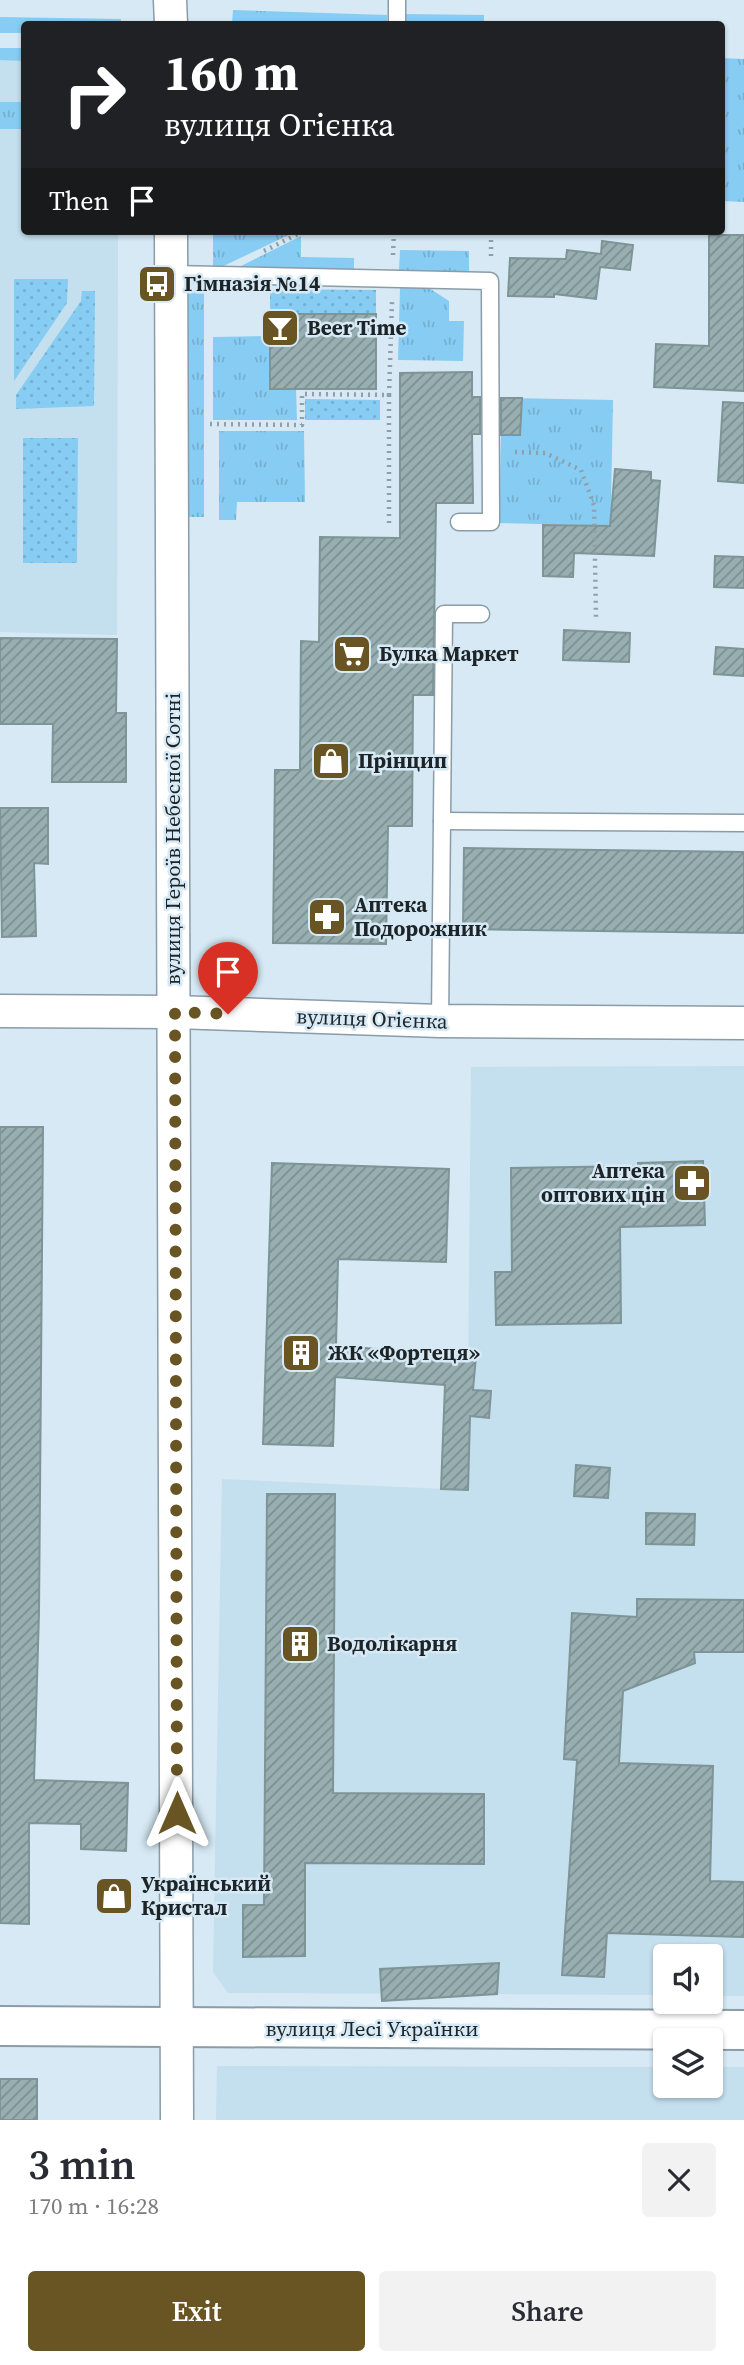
<!DOCTYPE html>
<html lang="en">
<head>
<meta charset="utf-8">
<style>
  :root { --surface:#fff; --page:#f2f2f3; --text:#2b2b33; --muted:#7c7c81; --accent:#695423 }
  body { margin:0; font-family:"Source Serif 4",serif; background:var(--page); color:var(--text); height:100vh; display:flex; flex-direction:column; font-size:26px; white-space:nowrap }
  * { box-sizing:border-box; margin:0 }
  p { font-size:23px; color:var(--muted) }
  .icon { flex:none; width:38px; height:38px; fill:none; stroke:currentColor; stroke-width:2; stroke-linecap:round; stroke-linejoin:round }
  .map { position:relative; height:2120px; overflow:hidden }
  .sheet { display:flex; flex-direction:column; background:var(--surface); flex:1 }
  .sheet>* { flex:none }
  .guide { position:absolute; left:21px; top:21px; width:704px; height:214px; border-radius:7px; box-shadow:0 2px 5px #0004; background:#202124; color:#fff; overflow:hidden }
  .controls { position:absolute; left:653px; top:1944px; display:grid; gap:14px }
  .controls a { display:grid; place-items:center; width:70px; height:70px; border-radius:7px; background:var(--surface); box-shadow:0 2px 5px #0004; font-size:35px }
  .pin { position:absolute; display:grid; place-items:center; width:60px; height:60px; color:#fff; margin:-72px -30px; border-radius:50% 50% 50% 0; rotate:-45deg; box-shadow:0 0 7px #0007 }
  .pin .icon { rotate:45deg }
  .me { position:absolute; width:77px; margin:-38px; rotate:0deg; stroke-linejoin:round; filter:drop-shadow(0 0 5px #0008) }
  .turn { display:flex; align-items:center; gap:24px; height:147px; padding:0 28px; font-size:32px }
  .turn .icon { width:91px; height:91px; stroke-width:2.5 }
  .turn b { display:block; font-size:49px; line-height:60px }
  .then { display:flex; align-items:center; height:66px; padding:0 28px; background:#0003; gap:14px; font-size:26px }
  .round { display:grid; place-items:center; flex:none; width:74px; height:74px; border-radius:7px; background:var(--page) }
  .summary { display:flex; align-items:center; justify-content:space-between; height:119px; padding:0 28px }
  h1 { font-size:42px; font-weight:600; line-height:52px }
  .primary-button { display:flex; gap:14px; margin-top:auto; padding:14px 28px }
  .primary-button a { flex:1; height:80px; border-radius:7px; background:var(--accent); color:#fff; font-size:28px; font-weight:600; line-height:80px; text-align:center }
  .primary-button a+a { background:var(--page); color:var(--text) }
  .map>svg:first-child { display:block }
  .built { fill:#c4dfee }
  .grass { fill:url(#grass-tufts) }
  .garden { fill:url(#garden-dots) }
  .building { fill:url(#building-hatch); stroke:#7e9496; stroke-width:2 }
  .lines { fill:none; stroke-linecap:round; stroke-linejoin:round }
  .lane-casing { stroke:#8a9ca7; stroke-width:19 }
  .street-casing { stroke:#8a9ca7; stroke-width:35 }
  .secondary-casing { stroke:#8a9ca7; stroke-width:42 }
  .path { stroke:#919fa8; stroke-width:4.5; stroke-dasharray:2 5; stroke-linecap:butt }
  .lane { stroke:#fff; stroke-width:16 }
  .street { stroke:#fff; stroke-width:32 }
  .secondary { stroke:#fff; stroke-width:38 }
  .route { stroke:#695423; stroke-width:12; stroke-dasharray:0 21.6 }
  .labels { text-anchor:middle; stroke-width:5; stroke-linejoin:round; paint-order:stroke }
  .poi-label { font-size:21px; font-weight:bold; fill:#1d2428; stroke:#d6e9f4; text-anchor:start }
  .street-label { font-size:21px; fill:#1d2428; stroke:#d6e9f4 }
</style>
</head>
<body>
<div class="map">
<svg width="744" height="2120" viewBox="0 0 744 2120">
  <defs>
    <pattern id="grass-tufts" width="24" height="20" patternUnits="userSpaceOnUse" patternTransform="scale(1.75)"><rect width="24" height="20" fill="#87ccf2"/><path d="M3 7l-1-3M5 7V3M7 7l1-3M15 17l-1-3M17 17v-4M19 17l1-3" fill="none" stroke="#74afd0"/></pattern>
    <pattern id="garden-dots" width="8" height="8" patternUnits="userSpaceOnUse" patternTransform="scale(1.75)"><rect width="8" height="8" fill="#87ccf2"/><path d="M2 2h.1M6 6h.1" fill="none" stroke="#74afd0" stroke-width="1.8" stroke-linecap="round"/></pattern>
    <pattern id="building-hatch" width="6" height="6" patternUnits="userSpaceOnUse" patternTransform="scale(1.75)"><rect width="6" height="6" fill="#98afb1"/><path d="M-1 1l2-2M0 6l6-6M5 7l2-2" fill="none" stroke="#7b8e90"/></pattern>
  </defs>
  <rect width="100%" height="100%" fill="#d6e9f4"/>
  <!-- built -->
  <g class="built">
    <path d="M0,48H24V231H118L117,635L0,632Z"/>
    <path d="M744,1066V1996H711L710,1956H665V1995L228,1993L213,1972L222,1479L467,1490L471,1067Z"/>
    <path d="M217,2066L665,2067V2086H710L711,2067H744V2120H216Z"/>
  </g>
  <!-- grass -->
  <g class="grass">
    <path d="M233,10L387,15V24H232Z"/>
    <path d="M402,14L484,15V24H402Z"/>
    <path d="M0,17L121,19V24H24V33H0Z"/>
    <path d="M0,48H24V61L0,60Z"/>
    <path d="M721,58L744,59V202L721,201Z"/>
    <rect x="0" y="102" width="24" height="27"/>
    <path d="M213,231H297L213,271Z"/>
    <path d="M301,236V257L354,258V276L225,274Z"/>
    <path d="M400,250L469,251V271H399Z"/>
    <path d="M400,288H429L449,301V321H464L463,361L398,360Z"/>
    <path d="M180,291H204V517H179Z"/>
    <path d="M270,336V389H296L297,420H213V337Z"/>
    <path d="M502,398L613,400L610,554H586V525L499,523Z"/>
    <path d="M219,431H304L305,502H237L236,520H219Z"/>
  </g>
  <!-- garden -->
  <g class="garden">
    <path d="M14,279H68L67,303L14,381Z"/>
    <path d="M270,289L376,290V314H270Z"/>
    <path d="M82,291H95L94,406L16,409V395L81,301Z"/>
    <path d="M305,399L380,400V420H305Z"/>
    <path d="M23,438H78L77,563H23Z"/>
  </g>
  <!-- building -->
  <g class="building">
    <path d="M709,235H744V391L654,387L656,344L709,346Z"/>
    <path d="M602,241L633,245L630,270L600,267L596,299L554,294V297L508,296L510,258L566,259L567,250L601,254Z"/>
    <rect x="270" y="314" width="106" height="75"/>
    <path d="M472,372V397H480V434H472L473,503H436L433,695H413L412,826H388L386,944L273,943L275,770H300L301,641L319,642L320,537L400,538V373Z"/>
    <path d="M501,398H522L520,435H501Z"/>
    <path d="M723,402L744,403V483L718,481Z"/>
    <path d="M615,469L651,472V480L660,481L654,556L574,553L573,577L543,576V525L610,526Z"/>
    <path d="M715,556L744,557V588L714,587Z"/>
    <path d="M564,630L630,633L629,662L563,660Z"/>
    <path d="M0,638L117,639L116,713H126V782H52L53,724H0Z"/>
    <path d="M716,647L744,649V676L714,674Z"/>
    <path d="M0,808H48V864L34,863L36,936L2,937Z"/>
    <path d="M464,848L744,852V933L463,929Z"/>
    <path d="M0,1127H43L39,1613L34,1780L128,1783L126,1851L81,1849V1824L29,1823V1924L0,1923Z"/>
    <path d="M703,1161L705,1225L620,1227L621,1323L496,1325L495,1272H512L511,1168L638,1166V1163Z"/>
    <path d="M272,1163L449,1169L446,1262L338,1259L336,1346L476,1356L473,1390L491,1391L489,1418L470,1416L468,1490L441,1489L445,1385L335,1377L333,1446L263,1444Z"/>
    <path d="M576,1465L610,1468L608,1498L574,1496Z"/>
    <path d="M267,1494H335L333,1793L484,1794V1864L305,1863V1956L243,1957V1905H264Z"/>
    <path d="M646,1513L695,1514L694,1545L646,1544Z"/>
    <path d="M637,1599L744,1600V1652H694L695,1663L623,1691L619,1763L713,1766L710,1881L744,1882V1937L607,1933L604,1977L562,1975L577,1760L564,1759L572,1613L637,1617Z"/>
    <path d="M499,1963L497,1994L382,2001L380,1969Z"/>
    <rect x="0" y="2079" width="37" height="41"/>
  </g>
  <g class="lines">
    <defs>
      <g id="lane">
        <path d="M397,24V0"/>
        <path d="M171,274L490,281L491,522H459"/>
        <path d="M442,821L744,823"/>
        <path d="M440,1021L444,614H481"/>
      </g>
      <g id="street">
        <path d="M170,0L171,24"/>
        <path d="M171,231L177,2120"/>
        <path d="M0,1011L175,1012L440,1021L744,1023"/>
      </g>
      <path id="secondary" d="M0,2026L744,2030"/>
    </defs>
    <!-- lane casing -->
    <use href="#lane" class="lane-casing"/>
    <!-- street casing -->
    <use href="#street" class="street-casing"/>
    <!-- secondary casing -->
    <use href="#secondary" class="secondary-casing"/>
    <!-- path -->
    <g class="path">
      <path d="M264,251L302,232"/>
      <path d="M393,255L394,231"/>
      <path d="M491,256V231"/>
      <path d="M210,424L302,425V394L389,395L392,302"/>
      <path d="M515,452L545,453L581,470L594,505L596,617"/>
      <path d="M389,523V395"/>
    </g>
    <!-- lane -->
    <use href="#lane" class="lane"/>
    <!-- street -->
    <use href="#street" class="street"/>
    <!-- secondary -->
    <use href="#secondary" class="secondary"/>
  </g>
  <g class="lines">
    <!-- route -->
    <path class="route" d="M177,1813L175,1012L228,1014"/>
  </g>
  <!-- icons -->
  <defs>
    <symbol id="bus-square" viewBox="-11 -11 22 22"><rect x="-9" y="-9" width="18" height="18" rx="4" fill="#695423" stroke="#d6e9f4"/><path d="M-5-6H5V4H4V6H2V4H-2V6H-4V4H-5ZM-3.5-4V0h7V-4ZM-3.5 1.2v1.5H-2V1.2ZM2 1.2v1.5H3.5V1.2Z" fill="#fff"/></symbol>
    <symbol id="bar-square" viewBox="-11 -11 22 22"><rect x="-9" y="-9" width="18" height="18" rx="4" fill="#695423" stroke="#d6e9f4"/><path d="M-6-5H6L.8 .8V4.5H3.5V6h-7V4.5H-.8V.8Z" fill="#fff"/></symbol>
    <symbol id="supermarket-square" viewBox="-11 -11 22 22"><rect x="-9" y="-9" width="18" height="18" rx="4" fill="#695423" stroke="#d6e9f4"/><path d="M-6-5.5h2.5l.6 2H6L4.5 2H-2.5L-4.4-4H-6ZM-1.5 3.2a1.3 1.3 0 1 0 .1 0ZM3 3.2a1.3 1.3 0 1 0 .1 0Z" fill="#fff"/></symbol>
    <symbol id="shop-square" viewBox="-11 -11 22 22"><rect x="-9" y="-9" width="18" height="18" rx="4" fill="#695423" stroke="#d6e9f4"/><path d="M-5-2.5h2.3a2.7 3.5 0 0 1 5.4 0H5L5.5 6h-11ZM-1.5-2.5h3a1.5 2.3 0 0 0-3 0Z" fill="#fff"/></symbol>
    <symbol id="pharmacy-square" viewBox="-11 -11 22 22"><rect x="-9" y="-9" width="18" height="18" rx="4" fill="#695423" stroke="#d6e9f4"/><path d="M-2-6h4v4h4v4h-4v4h-4v-4h-4v-4h4Z" fill="#fff"/></symbol>
    <symbol id="building-square" viewBox="-11 -11 22 22"><rect x="-9" y="-9" width="18" height="18" rx="4" fill="#695423" stroke="#d6e9f4"/><path d="M-4-6H4V6H1V3H-1V6H-4ZM-2.5-4.3h1.7v1.8h-1.7ZM.8-4.3h1.7v1.8H.8ZM-2.5-1h1.7V.8h-1.7ZM.8-1h1.7V.8H.8Z" fill="#fff"/></symbol>
  </defs>
  <g fill-rule="evenodd">
    <use href="#bus-square" x="135" y="262" width="44" height="44"/>
    <use href="#bar-square" x="258" y="306" width="44" height="44"/>
    <use href="#supermarket-square" x="330" y="632" width="44" height="44"/>
    <use href="#shop-square" x="309" y="739" width="44" height="44"/>
    <use href="#pharmacy-square" x="305" y="895" width="44" height="44"/>
    <use href="#pharmacy-square" x="670" y="1161" width="44" height="44"/>
    <use href="#building-square" x="279" y="1331" width="44" height="44"/>
    <use href="#building-square" x="278" y="1622" width="44" height="44"/>
    <use href="#shop-square" x="92" y="1874" width="44" height="44"/>
  </g>
  <g class="labels">
    <!-- poi labels -->
    <g class="poi-label">
      <text x="184" y="291">Гімназія №14</text>
      <text x="307" y="335">Beer Time</text>
      <text x="379" y="661">Булка Маркет</text>
      <text x="358" y="768">Прінцип</text>
      <text x="354" y="912">Аптека<tspan x="354" dy="24">Подорожник</tspan></text>
      <text x="665" y="1178" text-anchor="end">Аптека<tspan x="665" dy="24">оптових цін</tspan></text>
      <text x="328" y="1360">ЖК «Фортеця»</text>
      <text x="327" y="1651">Водолікарня</text>
      <text x="141" y="1891">Український<tspan x="141" dy="24">Кристал</tspan></text>
    </g>
    <!-- street labels -->
    <g class="street-label">
      <text transform="translate(173 839) rotate(-90)" y="7">вулиця Героїв Небесної Сотні</text>
      <text transform="translate(372 1019) rotate(2)" y="7">вулиця Огієнка</text>
      <text x="372" y="2036">вулиця Лесі Українки</text>
    </g>
  </g>
</svg>
<div class="controls">
<a><svg class="icon" aria-label="sound" viewBox="0 0 24 24"><path d="M4 9h4l5-4v14l-5-4H4zM17 9q2 3 0 6"/></svg></a>
<a><svg class="icon" aria-label="layers" viewBox="0 0 24 24"><path d="M12 4l9 5-9 5-9-5zM3 14l9 5 9-5"/></svg></a>
</div>
<div class="pin" style="left:228px;top:1014px;background:#d93025"><svg class="icon" aria-label="arrive" viewBox="0 0 24 24"><path d="M6 21V4h12l-3 4 3 4H6"/></svg></div>
<svg class="me" style="left:177px;top:1813px" viewBox="-20 -20 40 40"><path d="M0-17L14 15 0 8-14 15z" fill="#695423" stroke="#fff" stroke-width="4"/></svg>
<div class="guide">
<div class="turn"><svg class="icon" aria-label="right" viewBox="0 0 24 24"><path d="M7 20v-9h11M14 6l5 5-5 5"/></svg><div><b>160 m</b>вулиця Огієнка</div></div>
<div class="then">Then<svg class="icon" aria-label="arrive" viewBox="0 0 24 24"><path d="M6 21V4h12l-3 4 3 4H6"/></svg></div>
</div>
</div>
<section class="sheet">
<div class="summary"><div><h1>3 min</h1><p>170 m · 16:28</p></div><a class="round"><svg class="icon" aria-label="close" viewBox="0 0 24 24"><path d="M6 6l12 12M18 6L6 18"/></svg></a></div>
<div class="primary-button"><a>Exit</a><a>Share</a></div>
</section>
</body>
</html>
